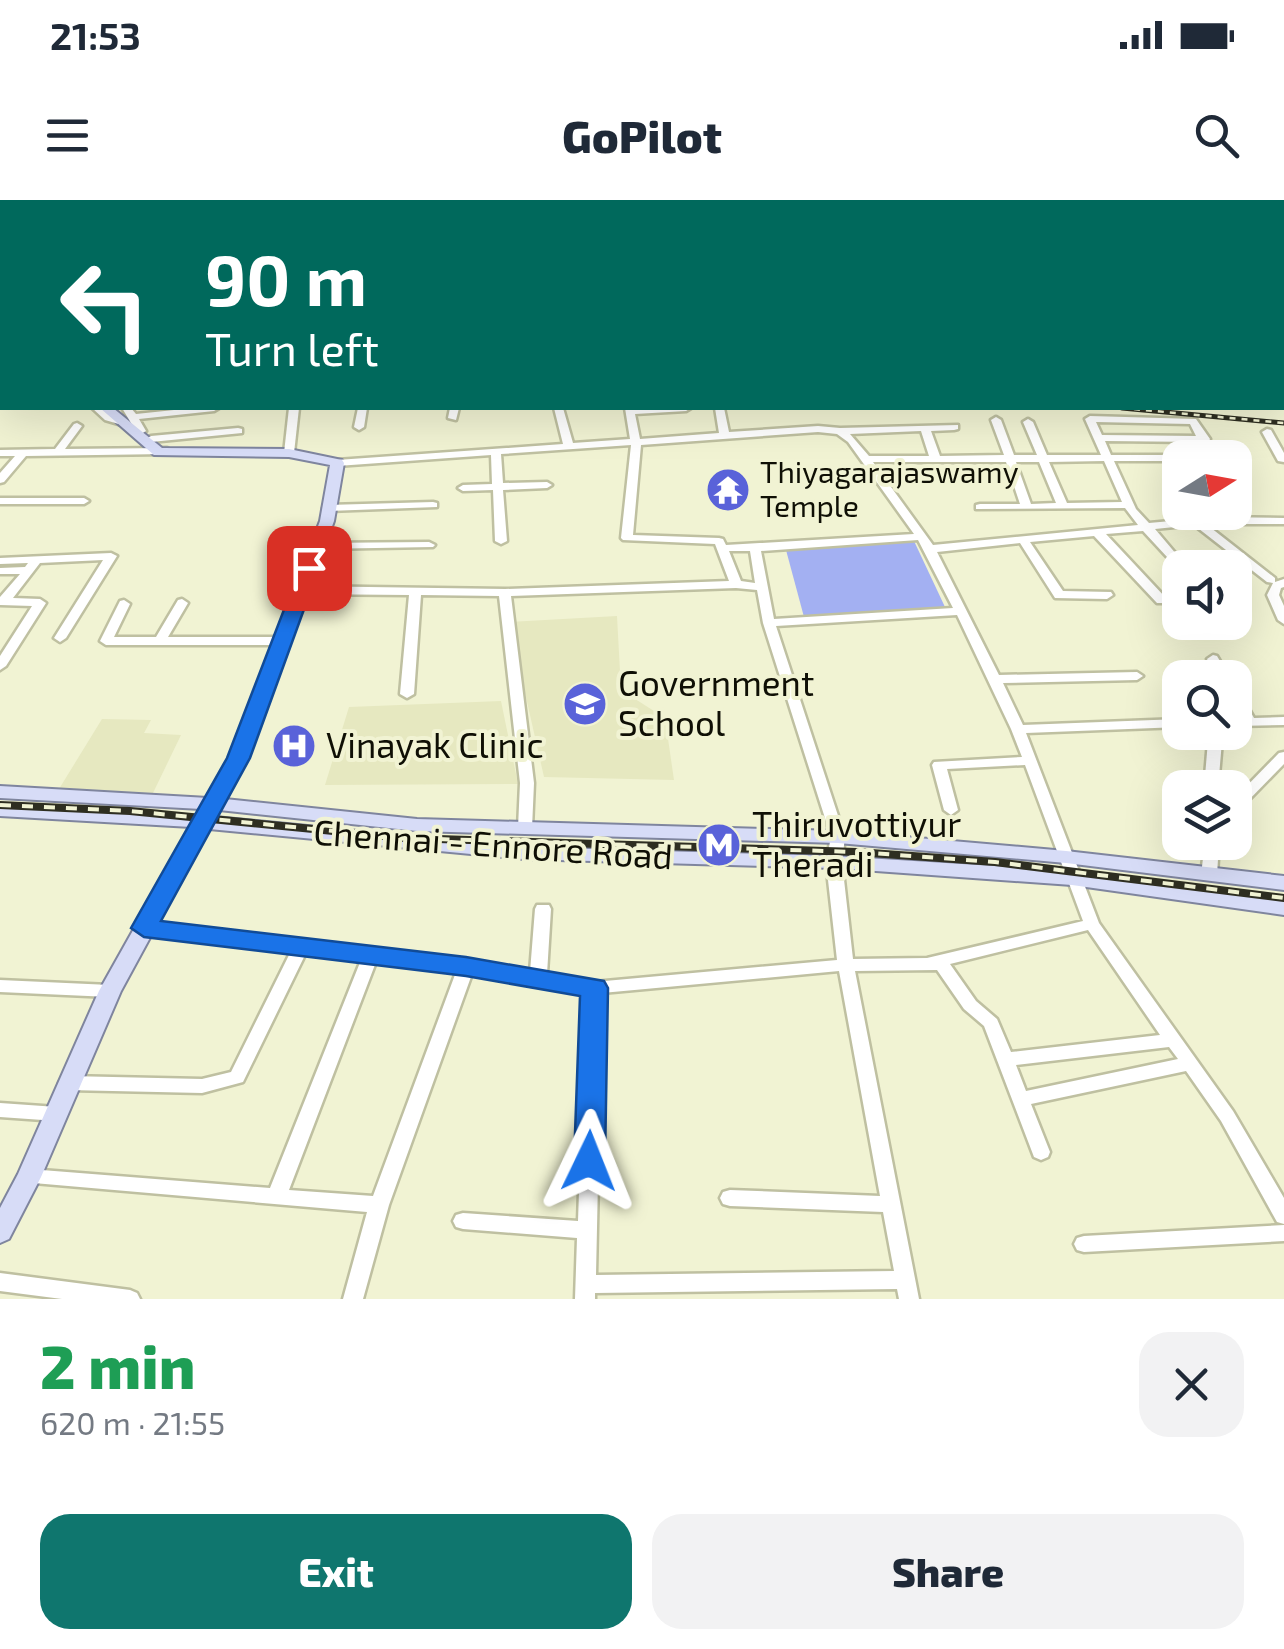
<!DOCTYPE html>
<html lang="en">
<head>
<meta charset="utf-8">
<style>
  :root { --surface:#fff; --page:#f2f2f3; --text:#1f2937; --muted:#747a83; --accent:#0f766e }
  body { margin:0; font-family:"Exo 2",sans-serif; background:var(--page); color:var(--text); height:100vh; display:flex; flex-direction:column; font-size:38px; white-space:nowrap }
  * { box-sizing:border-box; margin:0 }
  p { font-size:32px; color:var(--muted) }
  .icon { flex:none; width:55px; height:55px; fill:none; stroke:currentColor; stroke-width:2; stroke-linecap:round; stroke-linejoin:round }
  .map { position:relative; height:1099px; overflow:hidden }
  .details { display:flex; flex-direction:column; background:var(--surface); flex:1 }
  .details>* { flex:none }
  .top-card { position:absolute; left:0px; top:0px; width:1285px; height:210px; box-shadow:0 10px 40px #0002; background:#00695c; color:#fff; overflow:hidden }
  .needle { width:65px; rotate:79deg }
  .tools { position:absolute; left:1162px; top:240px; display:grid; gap:20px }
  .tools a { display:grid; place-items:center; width:90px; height:90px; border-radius:20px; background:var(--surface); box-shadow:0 10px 40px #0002; font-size:50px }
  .pin { position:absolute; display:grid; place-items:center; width:85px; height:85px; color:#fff; margin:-42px; border-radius:20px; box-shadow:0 5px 15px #0006 }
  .me { position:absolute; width:110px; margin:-55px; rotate:2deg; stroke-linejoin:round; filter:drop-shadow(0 0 8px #0008) }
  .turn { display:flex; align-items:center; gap:35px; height:210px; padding:0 40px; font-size:45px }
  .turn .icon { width:130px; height:130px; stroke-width:2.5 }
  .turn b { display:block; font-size:70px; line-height:85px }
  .round { display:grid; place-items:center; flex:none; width:105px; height:105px; border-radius:30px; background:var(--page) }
  .summary { display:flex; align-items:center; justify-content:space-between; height:170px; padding:0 40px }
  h1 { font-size:60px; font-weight:800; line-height:75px; color:#1e9e55 }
  .primary-button { display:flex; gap:20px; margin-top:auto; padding:20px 40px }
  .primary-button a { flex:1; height:115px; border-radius:30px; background:var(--accent); color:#fff; font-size:40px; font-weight:800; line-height:115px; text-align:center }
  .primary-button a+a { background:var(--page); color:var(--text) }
  .status { display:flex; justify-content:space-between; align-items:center; height:70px; padding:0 50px; background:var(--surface); direction:ltr }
  .status svg { height:28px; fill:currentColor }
  header { display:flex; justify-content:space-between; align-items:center; height:130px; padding:0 40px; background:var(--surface); font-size:45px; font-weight:800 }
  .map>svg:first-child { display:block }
  .built { fill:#e6e8c0 }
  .water { fill:#a3b0f2 }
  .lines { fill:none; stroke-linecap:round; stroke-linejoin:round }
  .minor-casing { stroke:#bfc0a1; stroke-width:5 }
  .major-casing { stroke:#7f859e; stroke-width:4 }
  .minor { fill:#fff; fill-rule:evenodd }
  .major { fill:#d7dcf7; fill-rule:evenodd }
  .rail-far1-casing { stroke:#2e2e21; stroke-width:5 }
  .rail-casing { stroke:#2e2e21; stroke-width:8 }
  .rail-far1 { stroke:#f1f3d3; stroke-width:2.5; stroke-dasharray:6; stroke-linecap:butt }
  .rail { stroke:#f1f3d3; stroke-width:4; stroke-dasharray:11; stroke-linecap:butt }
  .route { fill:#1a73e8; stroke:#114b97; stroke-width:2.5 }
  .labels { text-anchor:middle; stroke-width:8; stroke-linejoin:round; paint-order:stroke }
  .far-poi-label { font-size:30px; fill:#0f0f05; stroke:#f1f3d3; text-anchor:start }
  .poi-label { font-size:35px; fill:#0f0f05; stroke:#f1f3d3; text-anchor:start }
  .street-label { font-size:35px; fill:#0f0f05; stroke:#f1f3d3 }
</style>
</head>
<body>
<div class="status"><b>21:53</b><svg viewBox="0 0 49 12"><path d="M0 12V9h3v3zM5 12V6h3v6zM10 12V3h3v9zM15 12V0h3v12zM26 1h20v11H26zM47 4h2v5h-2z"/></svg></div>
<header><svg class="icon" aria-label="menu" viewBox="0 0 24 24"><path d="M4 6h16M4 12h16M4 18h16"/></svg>GoPilot<svg class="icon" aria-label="search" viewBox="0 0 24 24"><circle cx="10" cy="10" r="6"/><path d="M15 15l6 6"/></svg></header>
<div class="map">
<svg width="1284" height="1099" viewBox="0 0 1284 1099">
  <rect width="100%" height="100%" fill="#f1f3d3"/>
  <!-- built -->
  <g class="built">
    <path d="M26,0H810L811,2H26Z"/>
    <path d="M617,416L621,490L665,518L674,580L544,577L509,422Z"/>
    <path d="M501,501L518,584L325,585L349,507Z"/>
    <path d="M102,519L151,520L144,533L181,535L153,593L59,589Z"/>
  </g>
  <!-- water -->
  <path class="water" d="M914,341L945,407L804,417L786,350Z"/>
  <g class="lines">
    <defs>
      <g id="minor">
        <path d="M21,0H29L30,2H23Z"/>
        <path d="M820,0H828L829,2H822Z"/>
        <path d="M854,0H862L864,2H856Z"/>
        <path d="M910,0H968L964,2H908Z"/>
        <path d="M1178,0H1188L1190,2H1181Z"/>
        <rect x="1282" y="5" width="2" height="4"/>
        <rect x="1282" y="27" width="2" height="5"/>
        <rect x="1282" y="70" width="2" height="5"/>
        <rect x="1282" y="101" width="2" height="6"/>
        <path d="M0,112L2,113V117L0,118Z"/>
        <path d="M2,165V171L0,172V166Z"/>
        <rect x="1282" y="176" width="2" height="6"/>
        <path d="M2,195V201L0,202V196Z"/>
        <rect x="1282" y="197" width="2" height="6"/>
        <path d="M92,208H102L111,216L127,222L122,225L105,220Z"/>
        <path d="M122,208H131L136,214L193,208H219L214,211L139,219L146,231L141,234L137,233Z"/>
        <path d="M289,208H299L294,253L289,256L284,253Z"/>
        <path d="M358,208H367L364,227L359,230L354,227Z"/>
        <path d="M450,208H459L456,220L448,218Z"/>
        <path d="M554,208H563L573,243L630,239L625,208H691L686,211L635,214L640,239L719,233L715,208H724L729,232L818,226L840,228L958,225V229L954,230L931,231L940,256L1004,255L991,220L996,217L1001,220L1014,255H1037L1023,222L1028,219L1033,222L1047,255H1101L1085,219L1090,216L1196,219L1210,239L1209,241L1218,258H1208L1199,242L1105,241L1111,255H1180L1185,258H1180V261H1114L1136,309L1149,323L1215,317L1284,318V324H1206L1275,378V382L1284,379V387L1281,388L1279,395L1284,406V424L1278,420L1267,395L1273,383L1267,382L1194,325L1155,329L1188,368H1180V371L1143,331L1106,334L1165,397L1167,400L1165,403H1157L1094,336L1030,342L1063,391L1111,392L1113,395L1107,399L1055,398L1020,343L937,352L999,475L1137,472L1143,476L1137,480L1003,483L1023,525L1180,519V527L1026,533L1099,723L1233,911L1284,998V1024L1277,1022L1221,921L1186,871L1031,904L1050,952L1048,957L1041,960L1034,957L984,826L964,809L937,770L855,771L919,1099H899L897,1089L595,1093V1099H575L577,1038L463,1029L456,1027L453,1021L456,1015L463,1013L578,1021L586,793L472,774L389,1005L363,1099H343L367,1012L22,982L20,977L22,972L29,969L270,988L361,760L306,753L243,882L202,893L68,890L62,888L59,883L62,878L68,876L202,879L231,872L291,751L139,732L137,728L139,724L145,722L466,761L530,772L535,709L537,705H549L551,709L547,774L594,782L837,760L826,662L831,637L763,423L757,390L736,388L511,396L534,583L532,628L525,633L518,628L520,583L499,396L421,395L414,494L407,498L400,494L409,395L300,394L294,390L300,386L505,389L729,381L715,344L623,340L621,338L631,245L501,254L503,283L547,282L552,285L547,288L503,290L507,341L501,344L495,341L493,290L463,291L458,288L463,285L492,284L491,255L337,266L332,263L337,260L563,244ZM1096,222L1190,224L1196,236L1102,235ZM921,231L929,256H869L850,234ZM818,232L837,234L848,242L914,334L726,345L723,339L719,338L633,335L641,245ZM1104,261L1122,302L1067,303L1049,262ZM873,262H1006L1020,304H980L976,305V309L1125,308L1138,325L933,345ZM1016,262H1039L1056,303L1031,304ZM918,340L953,408L774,419L761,351ZM729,351H750L755,383L741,381ZM957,415L1011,529L1022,557L934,562L932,565L944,610L951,615L958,610L947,569L1025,565L1083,721L927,758L853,759L842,662L845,637L776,426ZM1088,730L1160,835L1011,852L997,819L976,801L950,764ZM376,762L456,772L373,996L289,990ZM839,771L880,996L730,990L723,992L720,998L723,1004L730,1006L883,1012L894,1071L596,1075L602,793ZM1169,847L1178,859L1026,891L1016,865Z"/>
        <path d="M77,223L82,226L65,249L167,248L172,251L167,254L26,256L4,282L0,283V273L15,256H0V250L55,249L74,224Z"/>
        <path d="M238,228L242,229V233L151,242L146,239L151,236Z"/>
        <path d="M1267,229L1271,230L1284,253V262L1278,261L1262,232Z"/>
        <path d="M0,298H84L89,301L84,304H0Z"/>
        <path d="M433,302L437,303V307L328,311L323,308L328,305Z"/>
        <path d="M429,342L435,345L433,347L318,349L312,346L318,343Z"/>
        <path d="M111,353L117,356L66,438L60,442L54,438L103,360L40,363L13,398L40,399L46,403L6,466L0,470V456L32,406L0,405V397L20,374H0V368L25,367L28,363L0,364V358Z"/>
        <path d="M182,399L188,403L168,437H282L288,441L282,445H106L100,441L120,401L124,400L130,404L114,437H156L178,400Z"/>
        <path d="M1213,455L1217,456L1230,478H1217L1207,459Z"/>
        <path d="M1235,492L1240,493L1254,518L1284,517V525L1235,526V518H1241L1235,507Z"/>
        <path d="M1204,532H1217L1222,541L1218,588H1204L1208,541Z"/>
        <path d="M1284,552V564L1240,609L1235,611V598L1279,553Z"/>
        <path d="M1205,642H1219L1217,675L1214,679H1204L1201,675Z"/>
        <path d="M0,780L110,785L116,787L118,791L116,795L110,797L0,792Z"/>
        <path d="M0,903L57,907L63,909L66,914L63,919L57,921L0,917Z"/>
        <path d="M1284,1025V1041L1084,1052L1077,1050L1074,1044L1077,1038L1084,1036Z"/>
        <path d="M0,1073L130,1090L137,1093L140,1099H62L0,1091Z"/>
      </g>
      <g id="major">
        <path d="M6,0H16L17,2H8Z"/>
        <path d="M100,208H113L162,248L289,249L342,260L344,263L334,321L248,558L225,599L417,619L838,631L1066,651L1284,676V690L1066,663L838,643L417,631L219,610L215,617L523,647L834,656L1072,671L1284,701V715L1072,685L834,668L523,659L209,629L121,791L41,977L9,1039L0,1043V1008L18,974L99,791L191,627L0,616V604L198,616L201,609L0,598V586L208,598L230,558L320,321L330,265L289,257L154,255Z"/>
      </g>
    </defs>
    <!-- minor casing -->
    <use href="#minor" class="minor-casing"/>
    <!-- major casing -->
    <use href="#major" class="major-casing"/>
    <!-- minor -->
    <use href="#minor" class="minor"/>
    <!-- major -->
    <use href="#major" class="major"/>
    <defs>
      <path id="rail-far1" d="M1122,208L1284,223"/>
      <path id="rail" d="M0,605L130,611L405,638L857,652L995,662L1284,698"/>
    </defs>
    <!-- rail-far1 casing -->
    <use href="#rail-far1" class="rail-far1-casing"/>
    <!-- rail casing -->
    <use href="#rail" class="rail-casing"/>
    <!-- rail-far1 -->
    <use href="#rail-far1" class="rail-far1"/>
    <!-- rail -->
    <use href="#rail" class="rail"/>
  </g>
  <!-- route -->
  <path class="route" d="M309,362L319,368L250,558L161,721L466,757L604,781L608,788L605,961L600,970L589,974L578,970L574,961L580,796L466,776L144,737L131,728L227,558L300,368Z"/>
  <!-- icons -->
  <defs>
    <symbol id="temple-disc" viewBox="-11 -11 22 22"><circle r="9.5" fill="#5962d9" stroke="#f1f3d3"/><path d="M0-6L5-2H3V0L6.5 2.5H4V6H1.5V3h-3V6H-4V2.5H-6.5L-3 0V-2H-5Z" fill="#fff"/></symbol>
    <symbol id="school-disc" viewBox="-11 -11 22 22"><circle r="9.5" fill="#5962d9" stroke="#f1f3d3"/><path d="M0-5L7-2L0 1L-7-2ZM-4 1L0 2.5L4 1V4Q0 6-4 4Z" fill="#fff"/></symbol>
    <symbol id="hospital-disc" viewBox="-11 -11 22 22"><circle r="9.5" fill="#5962d9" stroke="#f1f3d3"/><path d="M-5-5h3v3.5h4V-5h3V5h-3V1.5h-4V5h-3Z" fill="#fff"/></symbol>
    <symbol id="metro-disc" viewBox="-11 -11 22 22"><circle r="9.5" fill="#5962d9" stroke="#f1f3d3"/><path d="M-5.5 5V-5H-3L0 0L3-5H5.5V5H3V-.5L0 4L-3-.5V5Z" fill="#fff"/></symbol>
  </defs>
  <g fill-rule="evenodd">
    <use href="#temple-disc" x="703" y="265" width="50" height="50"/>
    <use href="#school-disc" x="560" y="479" width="50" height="50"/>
    <use href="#hospital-disc" x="269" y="521" width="50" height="50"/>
    <use href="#metro-disc" x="694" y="620" width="50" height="50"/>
  </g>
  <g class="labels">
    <!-- far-poi labels -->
    <g class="far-poi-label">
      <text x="760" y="283">Thiyagarajaswamy<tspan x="760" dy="34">Temple</tspan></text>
    </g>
    <!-- poi labels -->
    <g class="poi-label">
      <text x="618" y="496">Government<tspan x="618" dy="40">School</tspan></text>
      <text x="326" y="558">Vinayak Clinic</text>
      <text x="752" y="637">Thiruvottiyur<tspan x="752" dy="40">Theradi</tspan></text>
    </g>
    <!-- street labels -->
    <g class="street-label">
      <text transform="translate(493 645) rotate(4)" y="12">Chennai - Ennore Road</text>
    </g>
  </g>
</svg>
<div class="tools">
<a><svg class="needle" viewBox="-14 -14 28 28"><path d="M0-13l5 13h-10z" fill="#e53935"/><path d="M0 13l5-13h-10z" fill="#747a83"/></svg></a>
<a><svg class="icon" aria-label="sound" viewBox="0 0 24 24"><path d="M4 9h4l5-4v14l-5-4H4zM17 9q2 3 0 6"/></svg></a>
<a><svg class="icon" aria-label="search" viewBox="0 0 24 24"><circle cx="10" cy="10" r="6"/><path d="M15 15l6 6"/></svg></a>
<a><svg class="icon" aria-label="layers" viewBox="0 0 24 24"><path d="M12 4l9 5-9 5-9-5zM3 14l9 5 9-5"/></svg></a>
</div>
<div class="pin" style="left:309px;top:368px;background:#d93025"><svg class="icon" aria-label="arrive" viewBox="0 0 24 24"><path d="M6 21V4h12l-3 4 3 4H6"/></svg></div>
<svg class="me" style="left:589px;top:961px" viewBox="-20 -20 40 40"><path d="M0-17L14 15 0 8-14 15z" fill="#1a73e8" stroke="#fff" stroke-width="4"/></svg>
<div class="top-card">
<div class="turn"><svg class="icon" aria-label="left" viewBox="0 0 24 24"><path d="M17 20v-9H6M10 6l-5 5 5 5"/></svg><div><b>90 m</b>Turn left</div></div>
</div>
</div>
<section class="details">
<div class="summary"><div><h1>2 min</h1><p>620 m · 21:55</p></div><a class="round"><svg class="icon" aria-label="close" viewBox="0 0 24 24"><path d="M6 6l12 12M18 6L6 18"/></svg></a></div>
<div class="primary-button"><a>Exit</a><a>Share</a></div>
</section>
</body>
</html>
